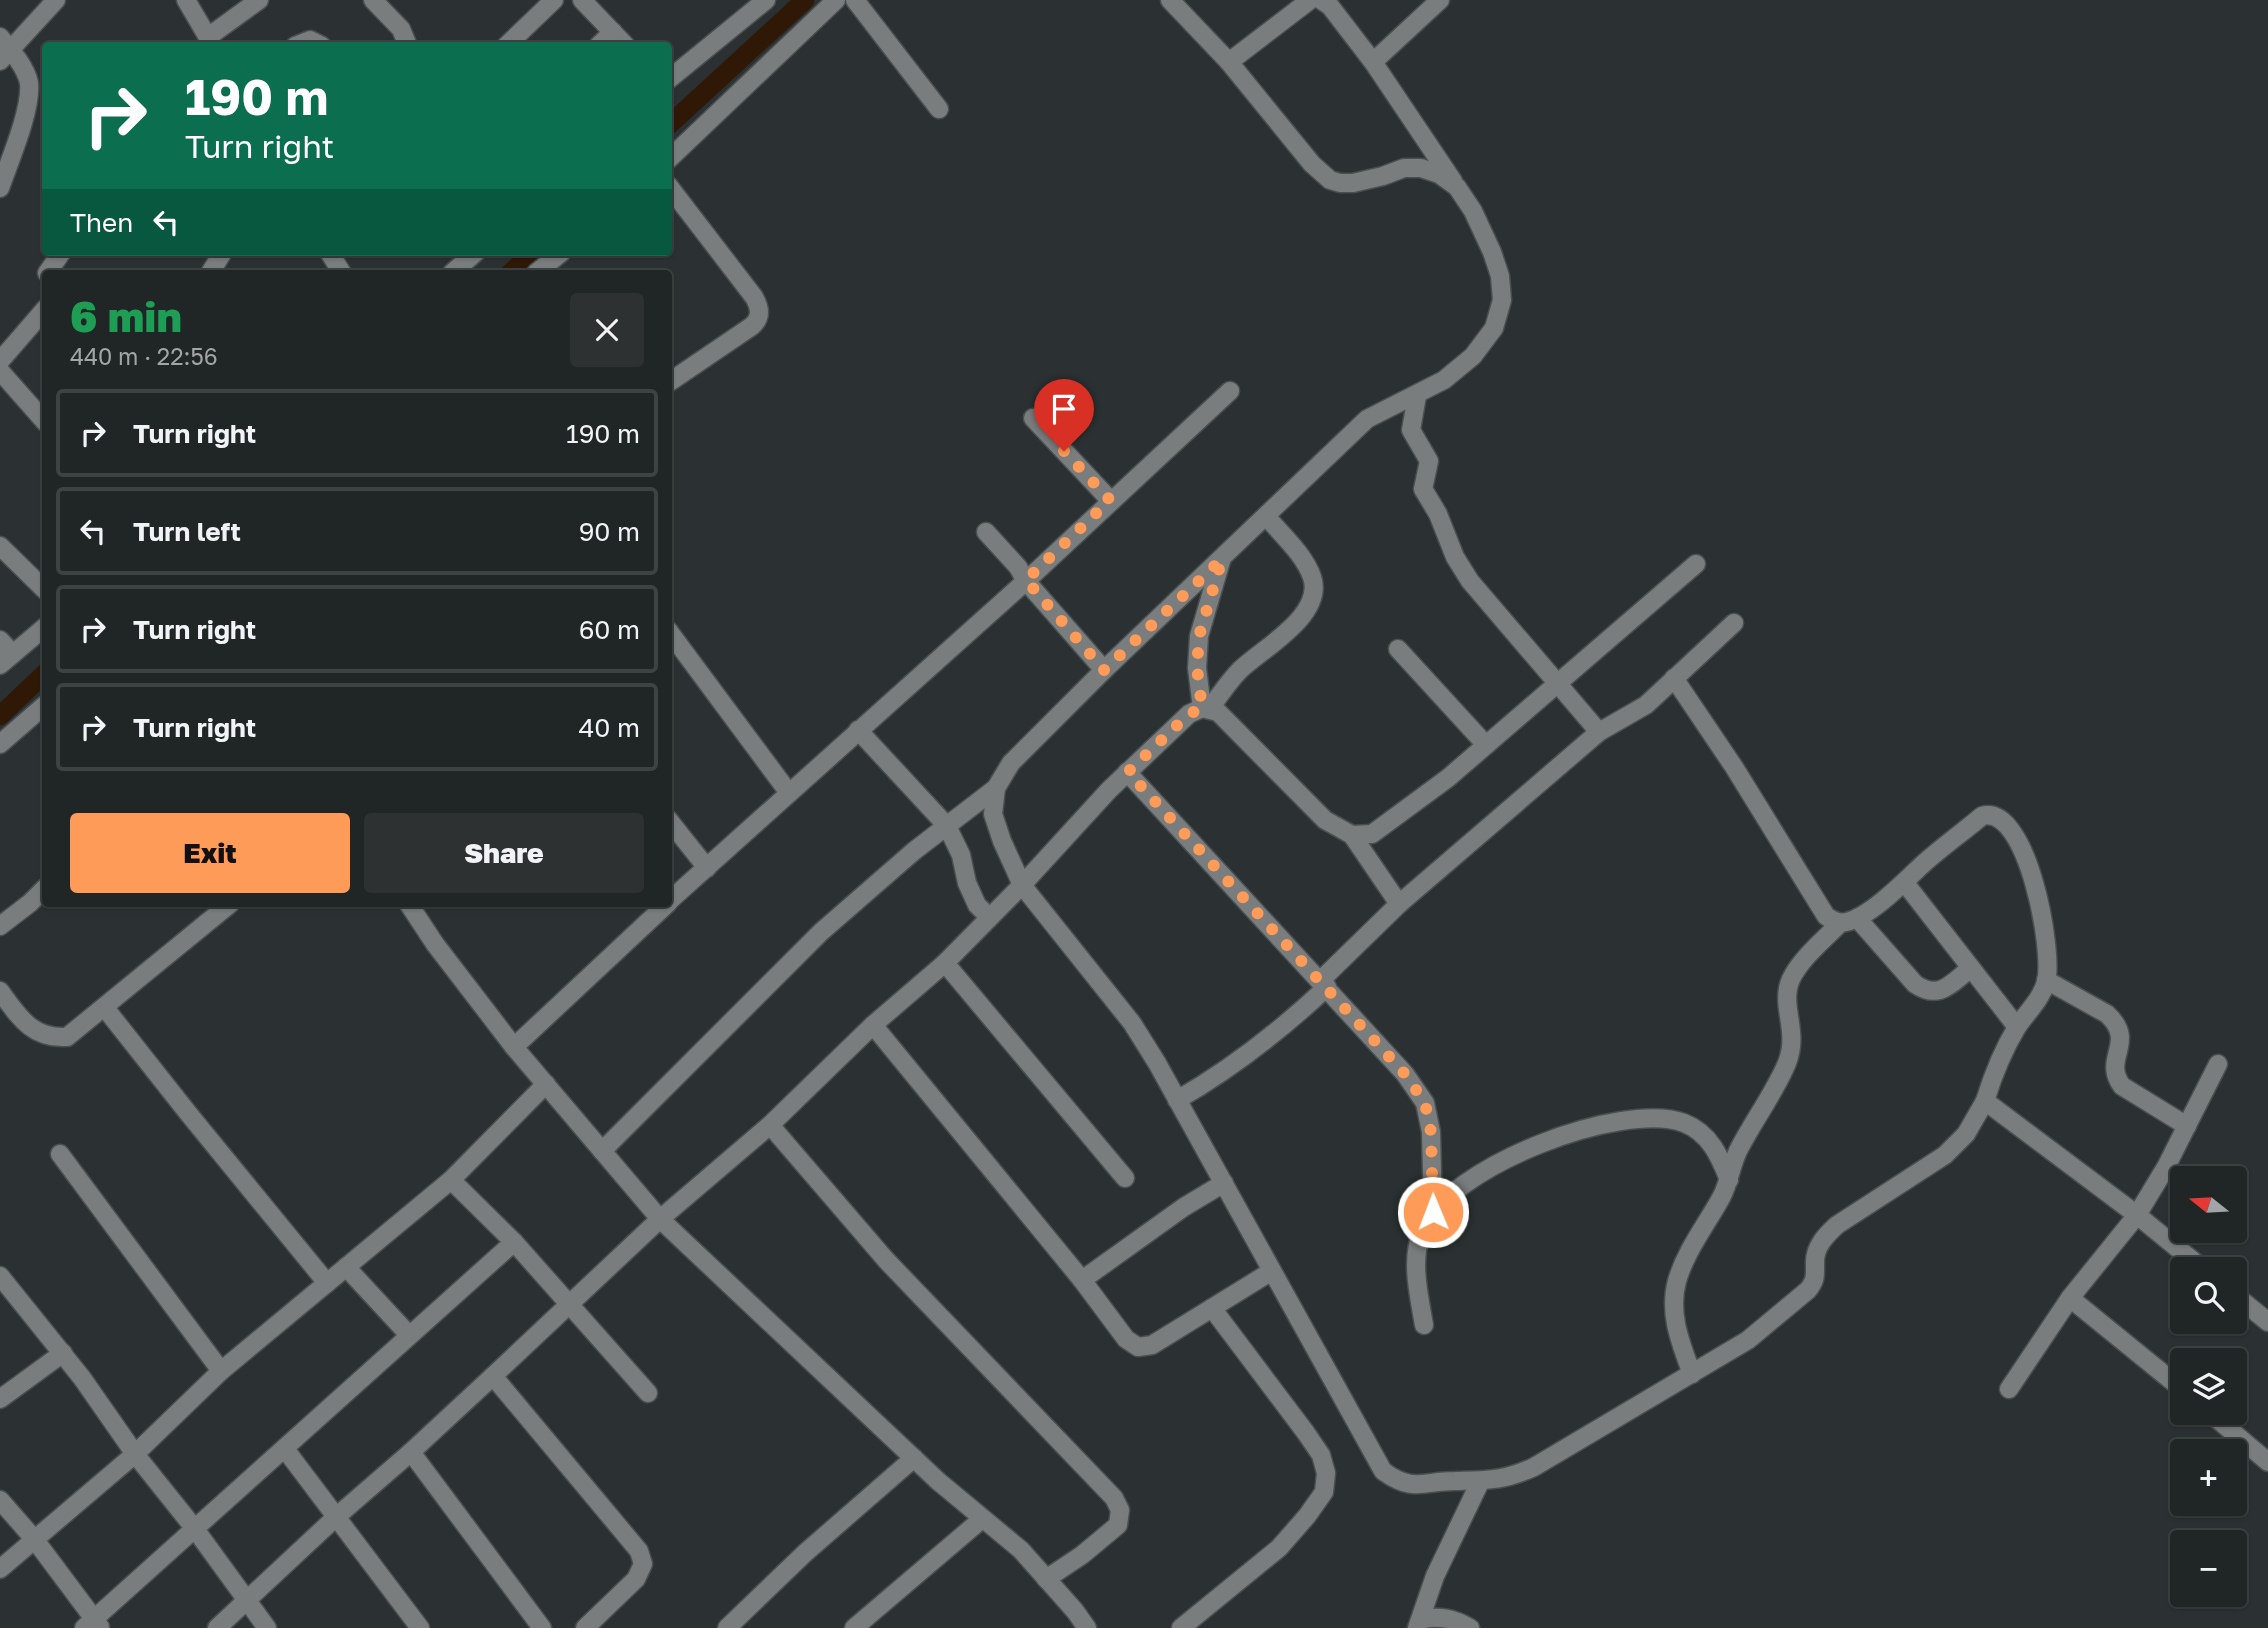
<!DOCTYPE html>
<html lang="en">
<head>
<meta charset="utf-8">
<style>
  :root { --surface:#202526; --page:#2d3132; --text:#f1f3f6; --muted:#a2a5a7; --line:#3d4243; --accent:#fe9b58 }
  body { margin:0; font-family:"Golos Text",sans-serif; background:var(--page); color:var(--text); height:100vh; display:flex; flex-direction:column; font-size:26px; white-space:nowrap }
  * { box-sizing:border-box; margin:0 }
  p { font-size:23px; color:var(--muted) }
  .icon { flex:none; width:38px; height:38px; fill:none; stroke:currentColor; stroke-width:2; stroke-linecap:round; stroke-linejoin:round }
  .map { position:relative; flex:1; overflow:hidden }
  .side { position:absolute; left:42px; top:270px; width:630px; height:637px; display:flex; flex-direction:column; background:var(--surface); border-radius:7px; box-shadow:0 2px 5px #0004,0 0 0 2px var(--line) }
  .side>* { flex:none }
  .banner { position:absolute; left:42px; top:42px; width:630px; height:214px; border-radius:7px; box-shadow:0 2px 5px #0004,0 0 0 2px var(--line); background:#0b6e4f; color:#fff; overflow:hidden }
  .needle { width:46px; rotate:288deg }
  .fabs { position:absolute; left:2170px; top:1166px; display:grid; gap:14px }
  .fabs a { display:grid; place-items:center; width:77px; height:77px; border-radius:7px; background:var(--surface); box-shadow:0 2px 5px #0004,0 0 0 2px var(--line); font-size:35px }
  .pin { position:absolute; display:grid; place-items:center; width:60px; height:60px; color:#fff; margin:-72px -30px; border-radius:50% 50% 50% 0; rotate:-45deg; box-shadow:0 0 7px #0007 }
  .pin .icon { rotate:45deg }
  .me { position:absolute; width:77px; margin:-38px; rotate:359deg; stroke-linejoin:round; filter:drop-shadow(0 0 5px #0008) }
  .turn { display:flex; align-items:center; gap:24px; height:147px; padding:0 28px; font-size:32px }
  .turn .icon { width:91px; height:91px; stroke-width:2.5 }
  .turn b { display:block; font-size:49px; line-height:60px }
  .then { display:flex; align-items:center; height:66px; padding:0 28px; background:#0003; gap:14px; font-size:26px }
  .round { display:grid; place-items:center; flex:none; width:74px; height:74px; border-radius:7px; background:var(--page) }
  .overview { display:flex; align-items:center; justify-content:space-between; height:119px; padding:0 28px }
  h1 { font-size:42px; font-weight:800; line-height:52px; color:#1e9e55 }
  .cta { display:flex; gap:14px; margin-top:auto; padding:14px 28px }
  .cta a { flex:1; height:80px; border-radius:7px; background:var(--accent); color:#111; font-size:28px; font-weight:800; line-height:80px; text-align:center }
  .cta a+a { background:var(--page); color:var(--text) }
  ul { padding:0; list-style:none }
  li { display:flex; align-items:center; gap:21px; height:88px; margin:0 14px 10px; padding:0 14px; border:4px solid var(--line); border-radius:7px }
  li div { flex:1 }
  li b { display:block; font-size:26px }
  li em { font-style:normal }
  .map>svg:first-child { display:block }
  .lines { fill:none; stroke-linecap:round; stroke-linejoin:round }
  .canal { stroke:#301807; stroke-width:19 }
  .minor-casing { stroke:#494f50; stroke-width:21 }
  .minor { stroke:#7a7d7d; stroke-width:18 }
  .route { stroke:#fe9b58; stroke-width:12; stroke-dasharray:0 21.6 }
</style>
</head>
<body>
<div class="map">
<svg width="2268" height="1628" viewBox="0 0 2268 1628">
  <rect width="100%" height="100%" fill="#2b3132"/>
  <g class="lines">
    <!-- canal -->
    <g class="canal">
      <path d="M668,126L805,0"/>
      <path d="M510,273L533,252"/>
      <path d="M0,716L46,672"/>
    </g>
    <defs>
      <g id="minor">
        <path d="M186,0L213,46"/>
        <path d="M373,0L401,29L408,46"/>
        <path d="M582,0L626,46"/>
        <path d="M855,0L939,109"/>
        <path d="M1170,0L1229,62L1312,164L1330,180L1340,183H1353L1383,176L1404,168H1421L1439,174L1457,187L1473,211L1492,252L1500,276L1502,300L1494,328L1473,356L1444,380L1367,419L1104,670L1011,763L996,788L993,814L1002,841L1022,885L1132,1023L1157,1063L1383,1471C1413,1493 1423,1481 1455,1481C1489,1480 1503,1481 1534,1467L1748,1340L1808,1290C1816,1280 1815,1276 1815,1264C1814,1247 1826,1235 1837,1225L1945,1155L1966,1134L1985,1101"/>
        <path d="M1321,0L1330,6L1373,62L1453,181"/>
        <path d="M0,37C10,49 26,67 29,83C32,109 9,162 0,188"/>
        <path d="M208,37L259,0"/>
        <path d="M295,46L310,40L322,46"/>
        <path d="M506,46L554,0"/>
        <path d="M598,46L613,32"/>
        <path d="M0,61L56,0"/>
        <path d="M1229,62L1310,0"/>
        <path d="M1373,62L1440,0"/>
        <path d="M668,80L766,0"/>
        <path d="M668,160L836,0"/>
        <path d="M668,185L754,297C760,308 762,317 752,326L668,383"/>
        <path d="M329,252L342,273"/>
        <path d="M47,273L62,252"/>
        <path d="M210,273L223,252"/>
        <path d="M452,273L476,252"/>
        <path d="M536,273L562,252"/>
        <path d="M0,361L46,308"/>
        <path d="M0,371L46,423"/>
        <path d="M1417,396L1411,430L1429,461L1423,489L1438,514L1455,557L1470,581L1599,732"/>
        <path d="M1033,418L1110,500"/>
        <path d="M986,532L1018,567L1026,581L1104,670"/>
        <path d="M0,546L46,591"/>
        <path d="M668,630L789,793"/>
        <path d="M0,640L13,654"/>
        <path d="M1398,649L1486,745"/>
        <path d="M0,665L46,626"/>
        <path d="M1674,678L1734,767L1826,916C1832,920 1838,924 1846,922C1870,917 1905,881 1923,864C1942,847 1963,832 1982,816C2027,803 2054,950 2046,982C2041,1000 2027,1012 2017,1027C2003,1050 1993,1075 1985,1101L2137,1215L2203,1269"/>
        <path d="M1202,708L1197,668L1199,636L1221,561"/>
        <path d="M1210,708C1220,695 1229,681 1240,670C1263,648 1325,615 1312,577C1304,554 1281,534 1266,516"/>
        <path d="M858,730L947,826L961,855L967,883L977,905L989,917"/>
        <path d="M0,744L46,704"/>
        <path d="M1127,772L1405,1074L1425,1103L1431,1132L1433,1212"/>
        <path d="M668,819L707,868"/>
        <path d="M1352,835L1399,904"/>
        <path d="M1905,883L2017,1027"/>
        <path d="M668,902L1026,581L1230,391"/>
        <path d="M408,903L435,944L514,1047L660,1219L938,1481L1021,1550L1075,1611L1087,1628"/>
        <path d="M1857,918L1915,984C1940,1001 1951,983 1971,968"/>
        <path d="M0,926L30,903L46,887"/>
        <path d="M945,963L1125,1178"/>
        <path d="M1321,980L1399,904L1599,732L1646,705L1734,623"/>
        <path d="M2046,980L2107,1014C2138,1043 2101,1058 2122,1086L2187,1126"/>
        <path d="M0,991C19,1017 32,1039 67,1037L231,903"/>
        <path d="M105,1008L188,1113L327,1283"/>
        <path d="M873,1025L1082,1280L1126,1339L1138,1347L1152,1345L1272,1271"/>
        <path d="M514,1047L668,903"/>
        <path d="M1177,1100C1233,1068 1280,1031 1327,987"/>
        <path d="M770,1125L886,1260L1114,1498L1120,1510L1118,1525L1082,1555L1046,1579"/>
        <path d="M602,1151L821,932L914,851L996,788"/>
        <path d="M60,1154L221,1371"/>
        <path d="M451,1180L514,1242L648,1393"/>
        <path d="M346,1267L409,1335"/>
        <path d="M0,1276L82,1378L135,1454L195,1529L267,1628"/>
        <path d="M1082,1280L1184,1207L1224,1183"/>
        <path d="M2235,1295L2268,1322"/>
        <path d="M2070,1298L2182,1389"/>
        <path d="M1424,1325C1419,1295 1410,1261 1422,1231C1447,1167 1622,1100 1684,1123C1710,1133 1720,1157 1729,1180"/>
        <path d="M1692,1374C1681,1344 1668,1314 1677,1281C1686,1250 1707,1224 1722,1196C1729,1182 1731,1166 1738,1151C1753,1121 1774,1094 1787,1063C1800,1030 1779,1006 1791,979C1801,958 1824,940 1840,923"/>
        <path d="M493,1376L639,1551L643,1564L636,1579L585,1628"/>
        <path d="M2009,1389L2070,1298L2137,1215L2166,1167L2218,1064"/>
        <path d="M0,1399L63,1353"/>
        <path d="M2209,1412L2268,1462"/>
        <path d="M285,1449L420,1628"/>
        <path d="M411,1452L542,1628"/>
        <path d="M0,1500L35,1540L100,1627"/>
        <path d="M0,1569L135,1454L221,1371L451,1180L546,1084"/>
        <path d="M1421,1619C1440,1616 1453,1618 1470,1628"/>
        <path d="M84,1628L514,1242"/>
        <path d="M217,1628L336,1517L411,1452L493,1376L660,1219L770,1125L873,1025L945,963L1022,885L1109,790L1189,714L1202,708L1218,712L1325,820L1352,835L1372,834L1448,778L1696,564"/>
        <path d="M727,1628L805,1553L914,1458"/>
        <path d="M854,1628L982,1519"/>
        <path d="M1181,1628L1279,1548L1307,1516L1324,1492L1326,1473L1321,1455L1306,1433L1212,1308"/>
        <path d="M1417,1628L1435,1576L1480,1482"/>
      </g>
    </defs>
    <!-- minor casing -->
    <use href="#minor" class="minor-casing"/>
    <!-- minor -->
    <use href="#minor" class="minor"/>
  </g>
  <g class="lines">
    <!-- route -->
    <path class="route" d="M1064,451L1110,500L1026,580L1104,670L1222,559L1199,636L1197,668L1202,708L1189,714L1128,772L1405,1074L1425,1103L1431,1132L1433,1212"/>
  </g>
</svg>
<div class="fabs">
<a><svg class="needle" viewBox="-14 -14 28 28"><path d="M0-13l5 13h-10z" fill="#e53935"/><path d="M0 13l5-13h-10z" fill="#a2a5a7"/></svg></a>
<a><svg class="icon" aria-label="search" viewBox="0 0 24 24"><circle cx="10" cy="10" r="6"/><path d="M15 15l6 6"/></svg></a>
<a><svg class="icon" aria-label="layers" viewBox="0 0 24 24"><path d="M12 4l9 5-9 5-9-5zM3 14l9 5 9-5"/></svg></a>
<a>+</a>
<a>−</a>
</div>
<div class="pin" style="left:1064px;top:451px;background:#d93025"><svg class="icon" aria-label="arrive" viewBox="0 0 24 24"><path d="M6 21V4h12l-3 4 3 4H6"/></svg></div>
<svg class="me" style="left:1433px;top:1212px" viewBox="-20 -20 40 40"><circle r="17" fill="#fe9b58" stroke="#fff" stroke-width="3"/><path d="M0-11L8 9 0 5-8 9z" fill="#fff"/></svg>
<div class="banner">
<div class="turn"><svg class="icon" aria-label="right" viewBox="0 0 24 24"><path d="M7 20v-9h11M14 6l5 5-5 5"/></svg><div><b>190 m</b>Turn right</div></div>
<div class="then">Then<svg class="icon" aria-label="left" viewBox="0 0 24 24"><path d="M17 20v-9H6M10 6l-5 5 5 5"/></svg></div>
</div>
<section class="side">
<div class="overview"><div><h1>6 min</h1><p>440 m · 22:56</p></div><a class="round"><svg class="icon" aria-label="close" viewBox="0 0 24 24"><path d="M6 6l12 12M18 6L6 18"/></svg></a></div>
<ul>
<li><svg class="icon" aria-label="right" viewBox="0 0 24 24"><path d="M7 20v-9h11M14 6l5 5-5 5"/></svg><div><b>Turn right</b></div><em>190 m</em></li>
<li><svg class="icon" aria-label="left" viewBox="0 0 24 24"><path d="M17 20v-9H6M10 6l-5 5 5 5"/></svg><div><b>Turn left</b></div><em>90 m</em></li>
<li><svg class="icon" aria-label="right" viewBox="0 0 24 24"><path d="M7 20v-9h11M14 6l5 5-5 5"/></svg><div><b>Turn right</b></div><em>60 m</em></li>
<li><svg class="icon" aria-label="right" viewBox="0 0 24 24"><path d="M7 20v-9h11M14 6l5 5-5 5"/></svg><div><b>Turn right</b></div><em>40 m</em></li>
</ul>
<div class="cta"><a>Exit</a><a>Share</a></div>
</section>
</div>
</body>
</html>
